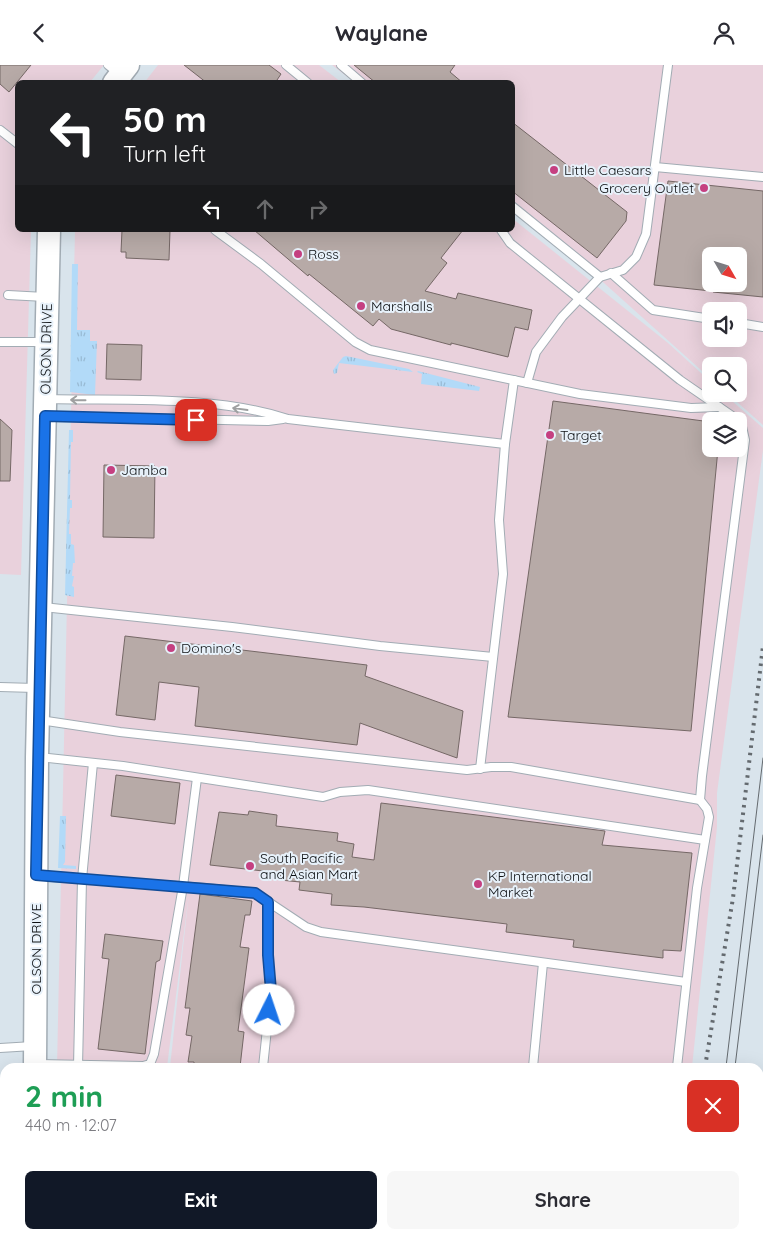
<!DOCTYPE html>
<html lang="en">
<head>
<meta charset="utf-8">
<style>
  :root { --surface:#fff; --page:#f7f7f7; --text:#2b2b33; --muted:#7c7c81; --accent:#111827 }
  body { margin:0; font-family:Quicksand,sans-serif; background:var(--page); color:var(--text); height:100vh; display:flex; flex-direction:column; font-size:19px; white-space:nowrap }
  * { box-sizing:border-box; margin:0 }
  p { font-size:16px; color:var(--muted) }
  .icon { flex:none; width:28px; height:28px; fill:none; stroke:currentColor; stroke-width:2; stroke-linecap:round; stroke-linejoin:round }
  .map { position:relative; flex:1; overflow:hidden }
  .details { position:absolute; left:0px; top:998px; width:764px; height:176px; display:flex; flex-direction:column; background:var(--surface); border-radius:15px 15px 0 0; box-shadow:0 5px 20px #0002 }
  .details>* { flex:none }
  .banner { position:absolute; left:15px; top:15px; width:500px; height:152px; border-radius:8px; box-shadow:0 5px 20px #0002; background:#202124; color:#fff; overflow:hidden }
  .needle { width:32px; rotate:129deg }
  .tools { position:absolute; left:702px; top:182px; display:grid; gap:10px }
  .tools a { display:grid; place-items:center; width:45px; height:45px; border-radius:8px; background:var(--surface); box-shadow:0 5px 20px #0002; font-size:25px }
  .pin { position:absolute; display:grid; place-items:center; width:42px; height:42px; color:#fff; margin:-21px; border-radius:10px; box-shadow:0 2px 8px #0006 }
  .me { position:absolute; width:55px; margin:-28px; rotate:4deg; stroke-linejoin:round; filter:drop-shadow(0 0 4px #0008) }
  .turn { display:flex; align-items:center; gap:18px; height:105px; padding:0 25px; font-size:22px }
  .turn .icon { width:65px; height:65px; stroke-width:2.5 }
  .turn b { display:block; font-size:35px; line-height:42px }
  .lanes { display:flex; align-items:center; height:48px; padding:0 25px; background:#0003; justify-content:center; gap:25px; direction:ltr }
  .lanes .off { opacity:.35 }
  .round { display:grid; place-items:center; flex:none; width:52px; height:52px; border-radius:8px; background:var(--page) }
  .head { display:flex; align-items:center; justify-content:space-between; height:85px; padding:0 25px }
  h1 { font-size:30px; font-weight:800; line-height:38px; color:#1e9e55 }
  .cta { display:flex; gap:10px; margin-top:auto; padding:10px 25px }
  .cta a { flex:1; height:58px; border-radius:8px; background:var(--accent); color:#fff; font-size:20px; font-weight:800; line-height:58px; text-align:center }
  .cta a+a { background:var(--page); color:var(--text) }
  header { display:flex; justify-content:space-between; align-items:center; height:65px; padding:0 25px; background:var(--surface); font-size:22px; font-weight:800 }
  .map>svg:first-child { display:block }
  .commercial { fill:#e9d1dc; fill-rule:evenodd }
  .grass { fill:url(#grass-tufts) }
  .building { fill:#b7aaa7; stroke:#756866 }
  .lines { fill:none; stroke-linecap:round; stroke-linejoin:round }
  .lane-casing { stroke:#a2acb4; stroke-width:10 }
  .secondary-casing { stroke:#a2acb4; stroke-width:25 }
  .lane { stroke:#fff; stroke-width:8 }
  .secondary { stroke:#fff; stroke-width:22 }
  .tram { stroke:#646a6f; stroke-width:1 }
  .rail { stroke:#646a6f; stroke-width:4; stroke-dasharray:2.5 5; stroke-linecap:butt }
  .oneway { stroke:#9fa0a1 }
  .route-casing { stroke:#114b97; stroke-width:12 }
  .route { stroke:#1a73e8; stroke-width:9 }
  .poi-dot { fill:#c54081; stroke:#e7f1fa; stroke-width:2 }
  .labels { text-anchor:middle; stroke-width:4; stroke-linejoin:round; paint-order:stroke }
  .poi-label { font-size:14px; fill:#0e1114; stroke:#e7f1fa; text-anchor:start }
  .street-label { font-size:14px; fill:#0e1114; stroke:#e7f1fa }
</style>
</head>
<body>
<header><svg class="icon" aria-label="back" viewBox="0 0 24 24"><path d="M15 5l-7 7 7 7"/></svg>Waylane<svg class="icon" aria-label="person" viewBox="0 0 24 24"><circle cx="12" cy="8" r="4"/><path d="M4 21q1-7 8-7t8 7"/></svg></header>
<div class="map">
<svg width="763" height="1173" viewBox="0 0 763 1173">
  <defs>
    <pattern id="grass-tufts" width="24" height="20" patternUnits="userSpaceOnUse" patternTransform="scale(1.25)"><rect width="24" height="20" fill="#b2daf8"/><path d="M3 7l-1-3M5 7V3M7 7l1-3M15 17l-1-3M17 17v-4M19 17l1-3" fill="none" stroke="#98bad4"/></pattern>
  </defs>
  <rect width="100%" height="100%" fill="#d9e4ec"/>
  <!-- commercial -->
  <g class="commercial">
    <path d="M0,0H104L90,17L18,18V165H31L21,510L0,509Z"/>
    <path d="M158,0H319L341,17L144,18Z"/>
    <path d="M332,0H763V360L728,329H739V301H711V314L604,218L513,145L512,18L354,17ZM711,191H739V219H711ZM711,246H739V274H711Z"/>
    <path d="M513,154L668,278L711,317V329H724L763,363V385L717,728V762L692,1002H170L189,828L167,1002H57L75,165H512ZM711,356H739V384H711Z"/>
    <path d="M125,1169H674L673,1173H124Z"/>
  </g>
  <!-- grass -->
  <g class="grass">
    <path d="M72,199H78L77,265H90V276H97L95,330L70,327Z"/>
    <path d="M346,291L409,304L413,307L339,298L337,308L334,309L333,305L343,292Z"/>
    <path d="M418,306L480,322L479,326L421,319L422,309L417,307Z"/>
    <path d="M69,365H73V377H71L70,435H72V443H70L69,469H71V479L74,480L75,498H73L72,511H74L72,521L74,522V532L65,530Z"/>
    <path d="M60,751H66L65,797L63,800L76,801V804L58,803Z"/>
  </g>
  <!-- building -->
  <g class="building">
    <path d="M0,0H31L9,27L0,19Z"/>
    <path d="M184,0H269L281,9L275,18H207Z"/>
    <path d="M354,0H455L450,7L463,18H376Z"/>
    <path d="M512,57L627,147L626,156L597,193L512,126Z"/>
    <path d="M668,116L763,126V232L713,227V219H739V191H711V226L654,220Z"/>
    <path d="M122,165H170L169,195L126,193V187H121Z"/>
    <path d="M254,165H463L441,193L447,198L425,226L456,234L458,228L532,245L528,265L515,262L508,292L451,278V280L391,264L379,254L373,261L309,209L308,211Z"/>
    <path d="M107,279L142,280L141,315L106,314Z"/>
    <path d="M553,336L711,357V384H718L691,666L508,652Z"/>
    <path d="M0,354L12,365L10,416H0Z"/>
    <path d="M104,400L155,401L154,473L103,472Z"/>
    <path d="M125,571L367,600L365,611L463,646L457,693L360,658L357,680L195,661L199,622L159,617L155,655L116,650Z"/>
    <path d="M116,710L180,718L175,759L111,751Z"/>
    <path d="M381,738L605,766L602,780L692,788L681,886L663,885V893L573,882L574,875L506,867L507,859L364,842L331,840L332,829L299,825L300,817L280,815L281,808L210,800L219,747L248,750L249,746L277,750L276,761L338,768L337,776L354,779L352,792L374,795Z"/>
    <path d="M200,829L252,836L250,850H245L240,882L249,883L238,966L244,967L240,1002H194V997H188L192,971L186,970L190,943H185Z"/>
    <path d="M105,869L163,876L160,895L156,897L145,989L98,984L109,894L102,893Z"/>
  </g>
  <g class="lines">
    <defs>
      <g id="lane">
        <path d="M108,0L118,8"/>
        <path d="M286,0L308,18"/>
        <path d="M341,0L362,18"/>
        <path d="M0,65L18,79"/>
        <path d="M655,102L763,112"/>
        <path d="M512,141L600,212"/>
        <path d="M215,165L261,199L355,277L370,285L580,329L691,343L719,342"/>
        <path d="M501,165L510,178L680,315L741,357L745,375L702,711L700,735L707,744L709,752L697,823L677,1002"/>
        <path d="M611,208L653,245L711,254"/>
        <path d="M8,230L45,232"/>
        <path d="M739,258L763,262"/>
        <path d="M0,277H44"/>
        <path d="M527,318L536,287L562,252L600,212L623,205L636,192L646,169L668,0"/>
        <path d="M48,334C125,336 214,330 288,354L505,379"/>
        <path d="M47,351L268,356L283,354"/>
        <path d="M43,542L232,562L380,581L493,592"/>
        <path d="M0,622L35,623"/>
        <path d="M40,655L120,667L467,705L491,702H511L700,735"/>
        <path d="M39,692L123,701L323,732L340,727L368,725L705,775"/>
        <path d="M480,704L503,509L499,455L505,379L514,315"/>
        <path d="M38,811L206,823L255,828L306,862L321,867L686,917"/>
        <path d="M0,983L33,981"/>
        <path d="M38,999L143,1001L150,999L154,989L183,821L197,713"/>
        <path d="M78,1002L82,814L93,698"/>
        <path d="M263,1002L271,926L268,889V837"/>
        <path d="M533,1002L543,898"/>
        <path d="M97,1173L99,1169"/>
        <path d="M322,1173V1169"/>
        <path d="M517,1173L518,1169"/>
        <path d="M656,1173L657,1169"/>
      </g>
      <g id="secondary">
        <path d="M114,18L128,0"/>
        <path d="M35,1002L37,692L49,165"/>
        <path d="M759,1117L763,1081"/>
        <path d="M56,1169L59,1173"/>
        <path d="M752,1173L753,1169"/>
      </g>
    </defs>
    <!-- lane casing -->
    <use href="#lane" class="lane-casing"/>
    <!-- secondary casing -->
    <use href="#secondary" class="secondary-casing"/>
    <!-- lane -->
    <use href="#lane" class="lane"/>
    <!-- secondary -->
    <use href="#secondary" class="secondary"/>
    <!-- tram -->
    <g class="tram">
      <path d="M726,1002L763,693"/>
      <path d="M735,1002L763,770"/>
      <path d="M705,1173L706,1169"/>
      <path d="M715,1173V1169"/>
    </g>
    <!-- rail -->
    <g class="rail">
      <path d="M705,1002L733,833L763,581"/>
      <path d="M684,1173L685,1169"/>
    </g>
  </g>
  <!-- one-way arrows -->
  <defs><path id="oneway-shaft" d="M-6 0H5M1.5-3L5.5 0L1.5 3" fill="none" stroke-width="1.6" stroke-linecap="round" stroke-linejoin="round" transform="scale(1.25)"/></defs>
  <g class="oneway">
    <use href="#oneway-shaft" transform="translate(78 335) rotate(-179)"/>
    <use href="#oneway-shaft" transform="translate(240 344) rotate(-172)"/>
  </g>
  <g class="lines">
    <defs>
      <path id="route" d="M196,355L45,351L36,810L255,828L268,837V890L271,926L269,945"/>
    </defs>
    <!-- route casing -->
    <use href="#route" class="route-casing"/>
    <!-- route -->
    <use href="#route" class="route"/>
  </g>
  <!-- markers -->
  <g class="poi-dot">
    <circle cx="554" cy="105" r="5"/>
    <circle cx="704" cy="123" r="5"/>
    <circle cx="298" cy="189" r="5"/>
    <circle cx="361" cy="241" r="5"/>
    <circle cx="550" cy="370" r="5"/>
    <circle cx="111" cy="405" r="5"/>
    <circle cx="171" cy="583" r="5"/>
    <circle cx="250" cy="801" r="5"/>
    <circle cx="478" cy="819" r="5"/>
  </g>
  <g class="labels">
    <!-- poi labels -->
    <g class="poi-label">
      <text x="564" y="110">Little Caesars</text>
      <text x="694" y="128" text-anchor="end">Grocery Outlet</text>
      <text x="308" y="194">Ross</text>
      <text x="371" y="246">Marshalls</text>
      <text x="560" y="375">Target</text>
      <text x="121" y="410">Jamba</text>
      <text x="181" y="588">Domino's</text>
      <text x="260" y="798">South Pacific<tspan x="260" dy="16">and Asian Mart</tspan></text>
      <text x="488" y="816">KP International<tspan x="488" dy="16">Market</tspan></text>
    </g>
    <!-- street labels -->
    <g class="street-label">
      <text transform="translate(46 284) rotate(-89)" y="5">OLSON DRIVE</text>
      <text transform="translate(36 884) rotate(-90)" y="5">OLSON DRIVE</text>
    </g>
  </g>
</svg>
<div class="tools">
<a><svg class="needle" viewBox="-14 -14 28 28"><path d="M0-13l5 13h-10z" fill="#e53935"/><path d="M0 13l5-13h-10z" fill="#7c7c81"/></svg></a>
<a><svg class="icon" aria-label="sound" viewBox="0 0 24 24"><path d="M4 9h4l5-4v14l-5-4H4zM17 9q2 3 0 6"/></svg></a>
<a><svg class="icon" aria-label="search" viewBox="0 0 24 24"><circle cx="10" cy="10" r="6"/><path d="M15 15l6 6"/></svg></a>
<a><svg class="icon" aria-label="layers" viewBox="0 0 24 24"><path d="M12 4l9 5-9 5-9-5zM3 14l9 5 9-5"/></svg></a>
</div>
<div class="pin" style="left:196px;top:355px;background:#d93025"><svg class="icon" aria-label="arrive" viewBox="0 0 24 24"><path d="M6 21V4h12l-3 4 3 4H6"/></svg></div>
<svg class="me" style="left:269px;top:945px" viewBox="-20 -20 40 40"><circle r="19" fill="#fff"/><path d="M0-13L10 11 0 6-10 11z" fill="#1a73e8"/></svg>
<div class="banner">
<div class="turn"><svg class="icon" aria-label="left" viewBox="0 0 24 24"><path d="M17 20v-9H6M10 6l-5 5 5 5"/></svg><div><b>50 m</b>Turn left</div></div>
<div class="lanes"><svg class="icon" aria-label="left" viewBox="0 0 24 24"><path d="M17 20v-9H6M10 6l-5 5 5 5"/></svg><svg class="icon off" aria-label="ahead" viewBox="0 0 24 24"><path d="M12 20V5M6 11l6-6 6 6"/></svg><svg class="icon off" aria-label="right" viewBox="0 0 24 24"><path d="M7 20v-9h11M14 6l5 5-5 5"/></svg></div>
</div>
<section class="details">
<div class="head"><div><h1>2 min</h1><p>440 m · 12:07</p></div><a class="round" style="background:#d93025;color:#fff"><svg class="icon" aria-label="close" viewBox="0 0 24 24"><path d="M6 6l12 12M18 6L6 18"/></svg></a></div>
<div class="cta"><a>Exit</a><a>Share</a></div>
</section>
</div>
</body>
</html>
